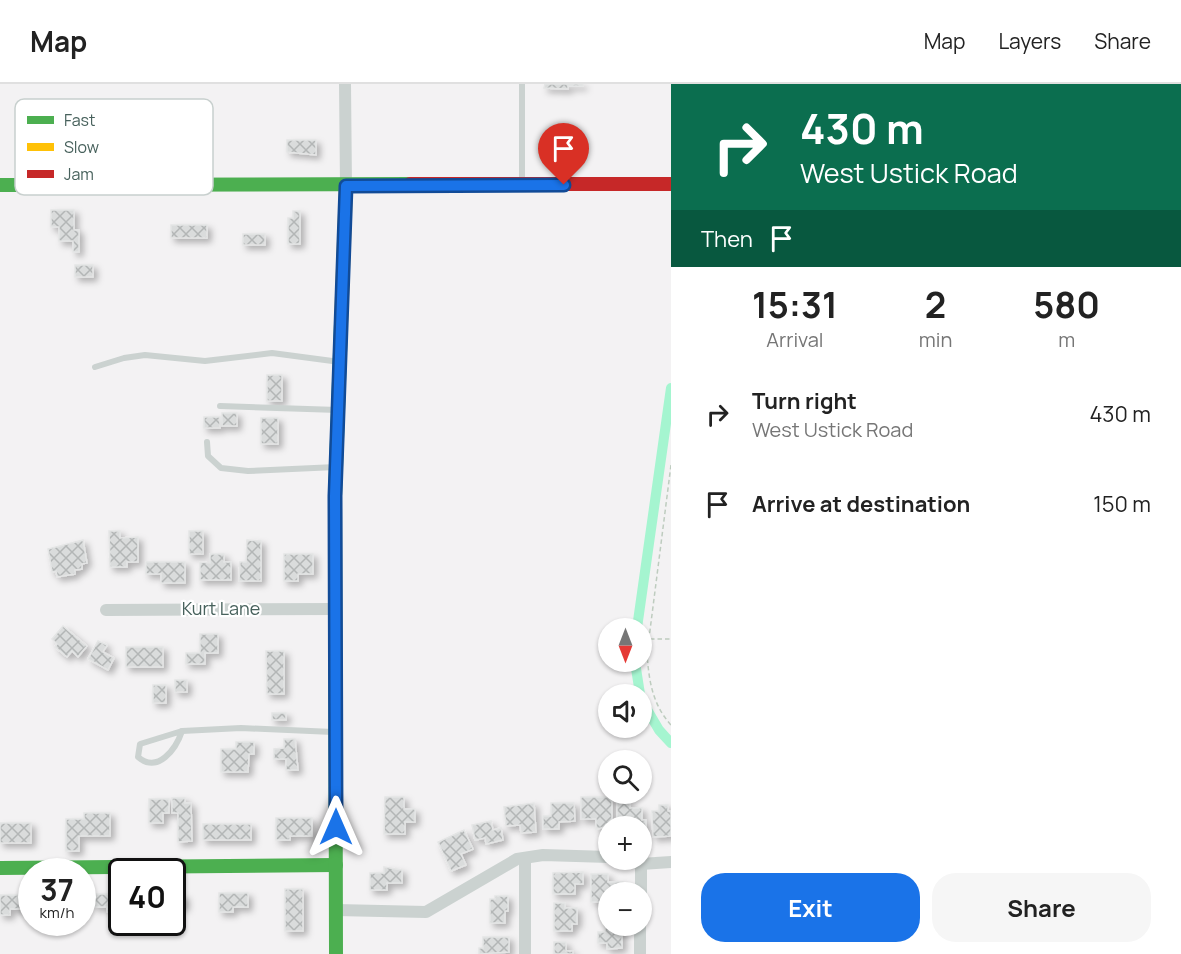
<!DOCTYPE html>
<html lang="en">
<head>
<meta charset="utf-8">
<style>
  :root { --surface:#fff; --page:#f6f6f6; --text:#222; --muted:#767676; --line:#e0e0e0; --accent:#1a73e8 }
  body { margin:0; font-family:Manrope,sans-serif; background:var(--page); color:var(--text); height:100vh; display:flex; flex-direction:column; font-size:22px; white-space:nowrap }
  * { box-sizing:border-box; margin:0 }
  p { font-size:20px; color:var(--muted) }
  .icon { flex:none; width:33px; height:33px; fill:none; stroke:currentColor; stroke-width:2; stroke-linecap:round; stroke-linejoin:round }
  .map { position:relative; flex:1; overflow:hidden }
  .side { display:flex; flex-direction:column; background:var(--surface); width:510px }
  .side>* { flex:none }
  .banner { background:#0b6e4f; color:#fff; overflow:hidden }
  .needle { width:39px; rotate:180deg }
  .tools { position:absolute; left:598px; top:534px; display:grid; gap:12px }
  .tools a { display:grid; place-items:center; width:54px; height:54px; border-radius:50%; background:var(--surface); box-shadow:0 2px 4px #0004; font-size:30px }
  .speed { position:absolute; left:18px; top:774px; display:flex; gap:12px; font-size:30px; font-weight:700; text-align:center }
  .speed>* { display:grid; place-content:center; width:78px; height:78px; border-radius:50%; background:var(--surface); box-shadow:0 2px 4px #0004; line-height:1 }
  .speed small { font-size:15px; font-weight:400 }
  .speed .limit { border:3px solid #111; border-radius:9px; background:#fff; color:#111 }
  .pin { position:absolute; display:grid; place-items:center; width:51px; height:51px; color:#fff; margin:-62px -26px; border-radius:50% 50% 50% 0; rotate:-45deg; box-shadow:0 0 6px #0007 }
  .pin .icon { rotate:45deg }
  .me { position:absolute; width:66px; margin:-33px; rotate:0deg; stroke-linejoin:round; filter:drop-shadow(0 0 4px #0008) }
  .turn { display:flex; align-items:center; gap:21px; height:126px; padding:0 30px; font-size:27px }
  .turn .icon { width:78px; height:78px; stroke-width:2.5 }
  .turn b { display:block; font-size:42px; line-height:51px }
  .then { display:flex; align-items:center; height:57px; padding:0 30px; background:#0003; gap:12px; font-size:22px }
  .eta { display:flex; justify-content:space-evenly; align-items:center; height:102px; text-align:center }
  .eta b { font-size:36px; font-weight:700; line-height:42px }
  .button { display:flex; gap:12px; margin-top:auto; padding:12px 30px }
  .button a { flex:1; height:69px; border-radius:24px; background:var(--accent); color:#fff; font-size:24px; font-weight:700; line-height:69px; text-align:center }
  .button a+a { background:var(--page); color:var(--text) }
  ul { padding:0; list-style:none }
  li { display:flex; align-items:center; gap:18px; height:90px; padding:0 30px }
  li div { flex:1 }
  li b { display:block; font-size:22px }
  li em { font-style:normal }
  header { display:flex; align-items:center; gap:36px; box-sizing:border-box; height:84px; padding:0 30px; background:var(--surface); border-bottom:2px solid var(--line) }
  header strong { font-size:28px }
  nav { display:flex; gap:33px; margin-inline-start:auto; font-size:21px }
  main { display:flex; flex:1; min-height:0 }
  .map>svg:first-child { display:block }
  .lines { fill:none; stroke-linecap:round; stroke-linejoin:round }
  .canal { stroke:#a5f5d0; stroke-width:10 }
  .building { fill:url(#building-cross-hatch); stroke:#e4e5e5; stroke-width:1.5; filter:url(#shadow) }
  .path { stroke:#beccbf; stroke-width:1.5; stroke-dasharray:4.5 3; stroke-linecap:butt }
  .lane { stroke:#cbd2d0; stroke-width:6 }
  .street { stroke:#cbd2d0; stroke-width:12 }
  .fast { stroke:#4caf50; stroke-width:14 }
  .slow { stroke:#ffc107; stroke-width:14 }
  .jam { stroke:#c62828; stroke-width:14 }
  .route-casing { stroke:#114b97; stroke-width:15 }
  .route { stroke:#1a73e8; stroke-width:10 }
  .labels { text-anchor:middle; stroke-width:4.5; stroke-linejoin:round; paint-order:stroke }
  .street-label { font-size:18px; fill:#47615c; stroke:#fff }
  .key { fill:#fff; stroke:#c8d0ce; stroke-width:1.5 }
  .key-label { font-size:16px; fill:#47615c }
</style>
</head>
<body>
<header>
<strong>Map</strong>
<nav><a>Map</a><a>Layers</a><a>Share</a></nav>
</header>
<main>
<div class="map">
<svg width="671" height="870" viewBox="0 0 671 870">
  <defs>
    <pattern id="building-cross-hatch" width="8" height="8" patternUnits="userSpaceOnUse" patternTransform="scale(1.5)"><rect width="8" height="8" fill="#dadcdc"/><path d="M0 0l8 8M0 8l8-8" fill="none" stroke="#b3b6b6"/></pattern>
    <filter id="shadow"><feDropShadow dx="4" dy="4" stdDeviation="3" flood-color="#0004"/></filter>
  </defs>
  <rect width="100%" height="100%" fill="#f3f2f3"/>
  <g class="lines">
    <!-- canal -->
    <g class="canal">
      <path d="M637,544L671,304"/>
      <path d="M635,578L640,610"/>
      <path d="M642,617L659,646L671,659"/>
    </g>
  </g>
  <!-- building -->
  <g class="building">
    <path d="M545,0H583V2H568V5L544,4Z"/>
    <path d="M287,56H316V71L287,68Z"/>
    <path d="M51,126H74V146H79V168H73V157H59V143H51Z"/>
    <path d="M293,127H300V160H288V134H293Z"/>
    <rect x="171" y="141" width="36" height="13"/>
    <rect x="243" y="150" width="22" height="11"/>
    <rect x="75" y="181" width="18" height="12"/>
    <rect x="267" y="291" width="15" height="26"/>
    <rect x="222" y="329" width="15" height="13"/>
    <rect x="204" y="333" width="16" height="11"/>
    <rect x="261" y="334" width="17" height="26"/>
    <path d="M109,447H120V454L138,453V478H127V483H110Z"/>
    <rect x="189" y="447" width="14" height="23"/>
    <path d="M83,456L87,479L82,480V485L75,486V490L57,493L56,487L52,488L48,465Z"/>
    <path d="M247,456L261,457V497H239L240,478H246Z"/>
    <path d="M210,470H224V478H231V496H200V478L210,479Z"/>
    <path d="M284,470H313V490H298V497H284Z"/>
    <path d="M146,478H185V499H161V490H146Z"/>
    <path d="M63,542L87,562L78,573L72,567L67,573L55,563L57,560L52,555Z"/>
    <path d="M200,550H218V569H205V580H186V569H200Z"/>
    <path d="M98,557L107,561L103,568L114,574L108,586L88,575Z"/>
    <rect x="126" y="563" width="37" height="20"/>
    <path d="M266,567H284V610H267Z"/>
    <rect x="175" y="596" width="12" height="12"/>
    <rect x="153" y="601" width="13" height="18"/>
    <rect x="272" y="629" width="14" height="7"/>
    <path d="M284,655H295L298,686H286V675H274V665L284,664Z"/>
    <path d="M236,658H254V670H249L248,688H221V665H236Z"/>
    <path d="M385,713H404V725H415V738H405V750H384Z"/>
    <path d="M581,713H612V742L596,745V735H581Z"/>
    <path d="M172,714H185V719H191L192,757L178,758V729H172Z"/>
    <path d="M149,715H169V729H163V739H149Z"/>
    <path d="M617,718H630V724H642V736H646V751H642V742H617Z"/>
    <path d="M534,719L536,748L521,749L520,741L506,742L504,723Z"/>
    <path d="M551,719H574L575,737L559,738V745H543V732H551Z"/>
    <path d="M659,721H668V727H671V752L653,753L652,727H659Z"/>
    <path d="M84,729H110V752H79V767H66V735H84Z"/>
    <path d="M276,734H312V752H290V756H276Z"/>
    <path d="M491,737L493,746L501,744L503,756L486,760L485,754L475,756L472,741Z"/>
    <rect x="0" y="739" width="31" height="20"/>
    <rect x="203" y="740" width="48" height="16"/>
    <path d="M464,746L473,765L461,770L466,781L451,787L438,758Z"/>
    <path d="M384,783L402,786V799H387V806H370V789H384Z"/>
    <path d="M583,788V800H575V810H553V789Z"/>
    <path d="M591,790H608V798H623V808H609V818H591Z"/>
    <rect x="285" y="805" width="18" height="42"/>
    <path d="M219,809H248V823H233V828H219Z"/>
    <path d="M93,810H116V828H107V823H93Z"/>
    <path d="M0,811H29V825H10V831H0Z"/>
    <path d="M172,811H185V823L172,822Z"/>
    <path d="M495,812H508V827H505V839H490V815H495Z"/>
    <path d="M554,819H565V824H577V840H572V847H554Z"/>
    <path d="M605,827H609V842H622V864L607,865V859H598V848H605Z"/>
    <path d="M483,853H509V868L479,870V864H483Z"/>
    <path d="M554,858H566V867H573V870H554Z"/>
  </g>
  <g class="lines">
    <!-- path -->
    <g class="path">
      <path d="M671,381L647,570C649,596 652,620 671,641"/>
      <path d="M650,555H671"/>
    </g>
    <!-- lane -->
    <g class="lane">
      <path d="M522,100V0"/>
      <path d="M95,283L124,274L145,271L205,277L272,269L340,278"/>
      <path d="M220,322L338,326"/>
      <path d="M207,358L208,372L221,384L248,387L336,383"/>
      <path d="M182,647L241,644L333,648"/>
      <path d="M182,647C176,665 158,690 138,673L140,660Z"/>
    </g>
    <!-- street -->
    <g class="street">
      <path d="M345,0L346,102"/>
      <path d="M106,526L336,525"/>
      <path d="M628,776L641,780L671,778"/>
      <path d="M641,808V780"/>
      <path d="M336,826L426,828L517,775L543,771L609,773"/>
      <path d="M525,870V774"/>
      <path d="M640,870V842"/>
    </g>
    <!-- fast -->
    <g class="fast">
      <path d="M0,101L410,100"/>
      <path d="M0,784L336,781"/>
      <path d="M336,870L335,412L341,240"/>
    </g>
    <!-- slow -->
    <path class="slow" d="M341,240L346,102"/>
    <!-- jam -->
    <path class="jam" d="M410,100H671"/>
  </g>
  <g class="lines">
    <defs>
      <path id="route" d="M336,743L335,412L346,102L564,101"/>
    </defs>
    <!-- route casing -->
    <use href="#route" class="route-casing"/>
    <!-- route -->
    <use href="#route" class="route"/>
  </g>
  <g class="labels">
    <!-- street labels -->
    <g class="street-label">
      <text x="221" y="531">Kurt Lane</text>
    </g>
  </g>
  <!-- legend -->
  <rect x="15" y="15" width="198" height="96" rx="9" class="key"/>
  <rect x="27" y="32" width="27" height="8" fill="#4caf50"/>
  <rect x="27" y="59" width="27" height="8" fill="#ffc107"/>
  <rect x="27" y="86" width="27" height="8" fill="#c62828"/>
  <g class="key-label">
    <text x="64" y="42">Fast</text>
    <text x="64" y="69">Slow</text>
    <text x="64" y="96">Jam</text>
  </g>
</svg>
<div class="tools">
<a><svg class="needle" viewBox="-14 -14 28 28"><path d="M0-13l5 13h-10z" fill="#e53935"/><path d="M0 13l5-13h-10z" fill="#767676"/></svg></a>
<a><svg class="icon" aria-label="sound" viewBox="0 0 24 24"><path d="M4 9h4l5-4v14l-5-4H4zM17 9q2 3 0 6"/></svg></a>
<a><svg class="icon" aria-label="search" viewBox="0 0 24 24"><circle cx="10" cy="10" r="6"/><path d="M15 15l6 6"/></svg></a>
<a>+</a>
<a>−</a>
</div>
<div class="speed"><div>37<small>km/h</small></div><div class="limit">40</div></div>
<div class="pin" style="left:564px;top:101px;background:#d93025"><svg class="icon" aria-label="arrive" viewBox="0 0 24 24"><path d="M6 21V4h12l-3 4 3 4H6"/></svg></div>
<svg class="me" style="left:336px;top:743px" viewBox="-20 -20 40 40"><path d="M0-17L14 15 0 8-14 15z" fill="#1a73e8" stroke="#fff" stroke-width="4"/></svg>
</div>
<section class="side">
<div class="banner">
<div class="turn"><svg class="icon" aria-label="right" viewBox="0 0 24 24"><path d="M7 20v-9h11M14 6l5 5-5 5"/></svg><div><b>430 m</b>West Ustick Road</div></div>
<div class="then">Then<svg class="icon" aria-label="arrive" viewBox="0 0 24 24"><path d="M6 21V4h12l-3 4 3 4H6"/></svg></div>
</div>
<div class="eta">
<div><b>15:31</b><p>Arrival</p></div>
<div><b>2</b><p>min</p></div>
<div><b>580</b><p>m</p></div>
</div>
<ul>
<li><svg class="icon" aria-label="right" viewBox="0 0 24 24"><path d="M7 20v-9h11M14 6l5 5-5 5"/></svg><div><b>Turn right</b><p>West Ustick Road</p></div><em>430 m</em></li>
<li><svg class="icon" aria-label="arrive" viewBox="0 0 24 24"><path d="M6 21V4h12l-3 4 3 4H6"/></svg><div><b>Arrive at destination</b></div><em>150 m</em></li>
</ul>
<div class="button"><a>Exit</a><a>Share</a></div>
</section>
</main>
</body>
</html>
